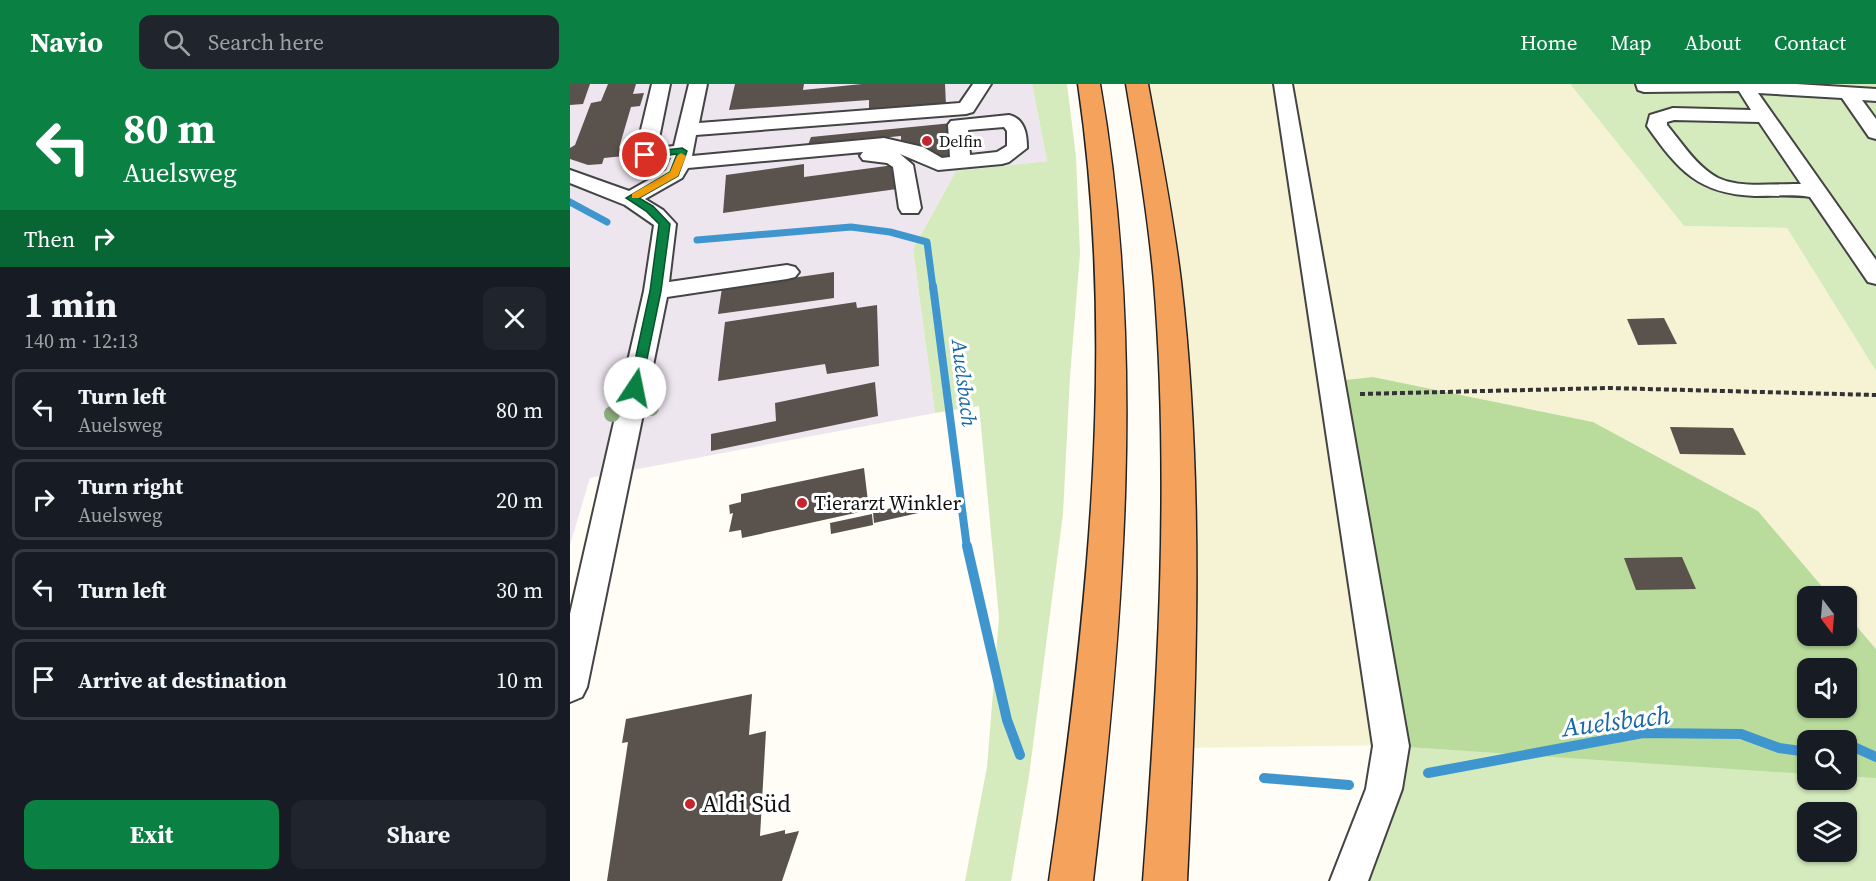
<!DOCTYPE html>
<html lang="en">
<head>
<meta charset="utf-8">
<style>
  :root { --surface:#171b24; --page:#20242c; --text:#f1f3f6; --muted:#9ea1a6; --line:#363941; --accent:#0b8043 }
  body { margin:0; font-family:"Source Serif 4",serif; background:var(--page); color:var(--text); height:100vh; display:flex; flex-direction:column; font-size:22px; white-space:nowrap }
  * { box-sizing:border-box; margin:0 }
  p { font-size:20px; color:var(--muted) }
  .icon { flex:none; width:33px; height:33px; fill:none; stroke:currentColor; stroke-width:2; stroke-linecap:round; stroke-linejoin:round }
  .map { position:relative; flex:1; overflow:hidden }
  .panel { display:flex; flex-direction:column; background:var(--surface); width:570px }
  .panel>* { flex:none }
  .guide { background:#0b8043; color:#fff; overflow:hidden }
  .needle { width:39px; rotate:164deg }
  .controls { position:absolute; left:1227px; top:502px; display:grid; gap:12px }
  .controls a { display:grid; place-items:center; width:60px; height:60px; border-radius:12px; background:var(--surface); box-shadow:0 2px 4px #0004; font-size:30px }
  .pin { position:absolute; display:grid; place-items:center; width:51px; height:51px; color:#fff; margin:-26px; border:3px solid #fff; border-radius:50%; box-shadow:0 2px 6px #0007 }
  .me { position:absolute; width:66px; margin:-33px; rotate:11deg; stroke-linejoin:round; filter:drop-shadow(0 0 4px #0008) }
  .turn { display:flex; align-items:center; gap:21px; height:126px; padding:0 24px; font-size:27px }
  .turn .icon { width:78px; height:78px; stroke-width:2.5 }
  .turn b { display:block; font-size:42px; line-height:51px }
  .then { display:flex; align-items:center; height:57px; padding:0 24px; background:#0003; gap:12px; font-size:22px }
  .round { display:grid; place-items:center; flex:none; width:63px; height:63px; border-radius:12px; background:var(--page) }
  .headline { display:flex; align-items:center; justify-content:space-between; height:102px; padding:0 24px }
  h1 { font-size:36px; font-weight:700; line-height:45px }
  .primary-button { display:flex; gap:12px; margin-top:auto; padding:12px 24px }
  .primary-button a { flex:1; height:69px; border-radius:12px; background:var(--accent); color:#fff; font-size:24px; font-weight:700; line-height:69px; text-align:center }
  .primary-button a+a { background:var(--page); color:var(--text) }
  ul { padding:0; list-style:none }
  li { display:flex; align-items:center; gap:18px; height:81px; margin:0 12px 9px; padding:0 12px; border:3px solid var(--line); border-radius:12px }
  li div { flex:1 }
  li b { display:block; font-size:22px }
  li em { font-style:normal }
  header { display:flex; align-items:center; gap:36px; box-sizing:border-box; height:84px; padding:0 30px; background:var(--accent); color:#fff }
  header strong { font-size:28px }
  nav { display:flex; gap:33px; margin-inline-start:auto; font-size:21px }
  .search { width:420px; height:54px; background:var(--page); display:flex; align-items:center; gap:15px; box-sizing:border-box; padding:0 21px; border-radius:12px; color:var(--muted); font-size:22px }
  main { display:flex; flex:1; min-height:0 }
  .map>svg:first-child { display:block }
  .industrial { fill:#eee6ef }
  .farmland { fill:#f6f3d4 }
  .green { fill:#d5ebbd; fill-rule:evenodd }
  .forest { fill:#b9dc9c; fill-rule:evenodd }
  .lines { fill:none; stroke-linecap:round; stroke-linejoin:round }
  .stream-far2 { stroke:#3f96cf; stroke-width:7 }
  .stream-far1 { stroke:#3f96cf; stroke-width:8 }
  .stream { stroke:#3f96cf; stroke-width:10 }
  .building { fill:#5a524d }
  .minor-casing { stroke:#444; stroke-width:4 }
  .highway-casing { stroke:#222; stroke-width:3 }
  .path { stroke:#333; stroke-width:4; stroke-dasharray:5 3; stroke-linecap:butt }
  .minor { fill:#fff; fill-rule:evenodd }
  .highway { fill:#f5a25d; fill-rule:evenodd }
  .tree { fill:#8dad7f }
  .route { fill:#0b8043; stroke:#07532c; stroke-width:1.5 }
  .slow { fill:#f59e0b }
  .poi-dot { fill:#c4262e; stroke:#fff; stroke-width:2 }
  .labels { text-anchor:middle; stroke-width:6; stroke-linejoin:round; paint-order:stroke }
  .far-poi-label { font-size:16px; fill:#111; stroke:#fff; text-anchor:start }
  .poi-label { font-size:20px; fill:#111; stroke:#fff; text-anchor:start }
  .water-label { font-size:21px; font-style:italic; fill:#1768a6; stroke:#fff }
  .near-poi-label { font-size:24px; fill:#111; stroke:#fff; text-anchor:start }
  .near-water-label { font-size:26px; font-style:italic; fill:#1768a6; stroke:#fff }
</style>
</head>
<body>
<header>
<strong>Navio</strong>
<div class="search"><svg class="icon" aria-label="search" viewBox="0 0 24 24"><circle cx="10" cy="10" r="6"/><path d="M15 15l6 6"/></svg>Search here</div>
<nav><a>Home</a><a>Map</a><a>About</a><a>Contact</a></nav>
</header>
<main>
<section class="panel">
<div class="guide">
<div class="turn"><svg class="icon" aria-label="left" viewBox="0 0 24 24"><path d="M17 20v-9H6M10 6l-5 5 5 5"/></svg><div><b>80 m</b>Auelsweg</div></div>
<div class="then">Then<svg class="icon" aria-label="right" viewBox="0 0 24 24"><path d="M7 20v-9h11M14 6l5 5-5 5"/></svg></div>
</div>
<div class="headline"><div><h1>1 min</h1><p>140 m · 12:13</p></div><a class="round"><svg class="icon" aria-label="close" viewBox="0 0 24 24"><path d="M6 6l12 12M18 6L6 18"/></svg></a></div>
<ul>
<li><svg class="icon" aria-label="left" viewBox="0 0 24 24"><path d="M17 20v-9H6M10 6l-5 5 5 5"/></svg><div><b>Turn left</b><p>Auelsweg</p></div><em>80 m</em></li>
<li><svg class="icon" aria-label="right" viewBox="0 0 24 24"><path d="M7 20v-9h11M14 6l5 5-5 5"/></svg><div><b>Turn right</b><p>Auelsweg</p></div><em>20 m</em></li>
<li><svg class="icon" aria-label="left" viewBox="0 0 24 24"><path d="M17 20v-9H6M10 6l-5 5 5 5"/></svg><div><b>Turn left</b></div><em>30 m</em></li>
<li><svg class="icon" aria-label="arrive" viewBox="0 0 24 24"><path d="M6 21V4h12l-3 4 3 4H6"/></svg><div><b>Arrive at destination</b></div><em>10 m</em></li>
</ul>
<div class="primary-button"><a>Exit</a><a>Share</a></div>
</section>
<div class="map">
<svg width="1306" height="797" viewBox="0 0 1306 797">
  <rect width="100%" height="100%" fill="#fffdf5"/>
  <!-- industrial -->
  <path class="industrial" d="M0,0H462L477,77L386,87L343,165L365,329L20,394L0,461V96L13,89L0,85Z"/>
  <!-- farmland -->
  <path class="farmland" d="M567,0H1000L1114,142L1217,144L1306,287V565L1277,531L1276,513H1261L1188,427L1023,338L804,293L767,297L819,661L612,664L618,490Z"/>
  <!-- green -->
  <g class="green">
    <path d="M462,0H497L506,73L510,170L500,292L493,430L459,692L441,797H395L417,683L429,533L409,322L365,329L343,165L386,87L477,77Z"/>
    <path d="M1000,0H1306V287L1217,144L1114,142Z"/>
    <path d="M1067,640L1306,655V797H793L821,662L947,670ZM1238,657H1276V696H1238ZM1238,729H1276V768H1238Z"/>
  </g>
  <!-- forest -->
  <path class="forest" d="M803,293L1023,338L1188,427L1261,513H1238V552H1276L1277,531L1306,565V694L1277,692L1276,657H1238L1237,690L821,662L766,297ZM1238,585H1276V624H1238Z"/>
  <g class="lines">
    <!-- stream-far2 -->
    <g class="stream-far2">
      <path d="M0,118L37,138"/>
      <path d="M127,156L281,143L320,148L357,158L363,204"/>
    </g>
    <!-- stream-far1 -->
    <path class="stream-far1" d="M363,202L397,464"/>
    <!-- stream -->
    <g class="stream">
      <path d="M397,462L437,636L450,671"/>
      <path d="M1276,665L1284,663L1306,673"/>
      <path d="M858,689L1073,649L1171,650L1209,664L1238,668"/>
      <path d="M694,694L779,701"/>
    </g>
  </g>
  <!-- building -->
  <g class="building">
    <path d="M0,0H20L13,20L0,21Z"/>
    <path d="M38,0H66L63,10L74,9L70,22L61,23L49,64L66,62L64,71L34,74L32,80L18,81L0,75V64L5,61L21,19L31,17Z"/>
    <path d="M165,0H234L233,6L292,0H375L376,21L299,29V16L159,26Z"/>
    <path d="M382,39L384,73L365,75L358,66L346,61L331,60V52L238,61L241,53Z"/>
    <path d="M234,80V93L324,81L327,105L153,129L156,91Z"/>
    <path d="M264,188V214L148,230L152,204Z"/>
    <path d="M286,218L287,224L307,221L309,282L257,290L255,280L148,297L155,238Z"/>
    <path d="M1094,234L1107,260L1068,261L1057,235Z"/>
    <path d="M305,298L308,332L141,367V350L206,337L205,319Z"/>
    <path d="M1100,343L1163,344L1176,371L1110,370Z"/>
    <path d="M294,384L299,426L172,454L171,446L159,448L163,429L160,430L159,421L171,418V410Z"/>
    <path d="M355,417L357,427L304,439L303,428Z"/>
    <path d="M302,430L303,441L261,450L260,439Z"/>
    <path d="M1112,473L1126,505L1066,506L1054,474Z"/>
    <path d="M182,610L179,651L196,647L190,752L215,746V750L229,747L212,797H37L58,658L52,659L56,635Z"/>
  </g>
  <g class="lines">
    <defs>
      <g id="minor">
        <path d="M82,0H100L87,64L104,62L119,0H137L129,39L390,19L403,0H421L403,28L396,30L126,51L122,72L314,54L353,63L372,74L380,73L378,41L381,37L439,31C455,35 457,50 457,64L439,78L432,80L368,86L330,70L343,81L351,124L348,129H332L329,124L323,83L317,79L293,76L290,72L293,68L118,84L112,94L75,115L93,126L106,140L99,198L217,181L225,183L229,188L225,193L217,195L97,213L17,603L12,613L0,618V530L74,207L84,141L55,121L0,99V86L59,107L96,86L101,74L68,75L65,71ZM434,43L437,47V62L427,68L400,71L398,46Z"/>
        <path d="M704,0H722L839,662L832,705L798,797H760L796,705L803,662Z"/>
        <path d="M1066,0H1226L1306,5V17L1292,16L1306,35V55L1299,53L1272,14L1188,9L1306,176V200L1298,198L1240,113C1222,110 1203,112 1185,112C1128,110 1108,86 1077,42L1080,31L1103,24L1181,26L1169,7L1074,8L1068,6ZM1104,36L1189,38L1231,100C1206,99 1172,105 1148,94C1127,83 1112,59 1097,41V38Z"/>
      </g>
      <g id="highway">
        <path d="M508,0H530C576,262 554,534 523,797H479C517,535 547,264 508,0Z"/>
        <path d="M556,0H578C590,66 603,131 611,197C634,396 627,597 617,797H573C588,598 600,398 584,198C578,131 567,66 556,0Z"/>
      </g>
    </defs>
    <!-- minor casing -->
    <use href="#minor" class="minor-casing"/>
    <!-- highway casing -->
    <use href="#highway" class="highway-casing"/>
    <!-- path -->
    <path class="path" d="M790,310L1039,304L1306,311"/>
    <!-- minor -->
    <use href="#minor" class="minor"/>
    <!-- highway -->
    <use href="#highway" class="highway"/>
  </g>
  <!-- trees -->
  <g class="tree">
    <circle cx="81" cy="324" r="8"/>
    <circle cx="42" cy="330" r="8"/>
  </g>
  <!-- route -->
  <path class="route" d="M112,64L117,67L108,92L69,114L83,122L100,140L91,207L71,304L65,308L59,304L80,207L89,140L76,127L56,114L100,88L107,70L75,74L72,73V69Z"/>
  <!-- slow -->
  <path class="slow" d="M111,69L116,72L108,92L69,114H62V110L100,88L107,72Z"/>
  <!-- markers -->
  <g class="poi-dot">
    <circle cx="357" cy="57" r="6"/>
    <circle cx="232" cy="419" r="6"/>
    <circle cx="120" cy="720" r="6"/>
  </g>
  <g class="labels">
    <!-- far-poi labels -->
    <g class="far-poi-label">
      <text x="369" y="63">Delfin</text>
    </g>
    <!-- poi labels -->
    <g class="poi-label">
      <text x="244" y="426">Tierarzt Winkler</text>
    </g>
    <!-- water labels -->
    <g class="water-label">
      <text transform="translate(394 299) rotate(83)" y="7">Auelsbach</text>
    </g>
    <!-- near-poi labels -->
    <g class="near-poi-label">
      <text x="132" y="728">Aldi Süd</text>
    </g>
    <!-- near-water labels -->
    <g class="near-water-label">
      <text transform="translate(1046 637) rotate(-7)" y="9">Auelsbach</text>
    </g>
  </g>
</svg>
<div class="controls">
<a><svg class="needle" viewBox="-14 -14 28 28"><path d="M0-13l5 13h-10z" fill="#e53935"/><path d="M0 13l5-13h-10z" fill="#9ea1a6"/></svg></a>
<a><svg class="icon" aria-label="sound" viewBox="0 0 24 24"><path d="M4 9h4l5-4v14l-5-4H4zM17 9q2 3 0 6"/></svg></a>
<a><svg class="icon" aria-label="search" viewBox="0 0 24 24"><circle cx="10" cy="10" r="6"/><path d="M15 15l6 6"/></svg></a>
<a><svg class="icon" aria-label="layers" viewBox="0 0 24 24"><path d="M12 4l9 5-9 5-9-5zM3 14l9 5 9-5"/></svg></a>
</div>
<div class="pin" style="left:75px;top:71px;background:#d93025"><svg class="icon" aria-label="arrive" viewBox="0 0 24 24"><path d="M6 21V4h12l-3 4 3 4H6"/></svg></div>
<svg class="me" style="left:65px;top:304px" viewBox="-20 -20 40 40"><circle r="19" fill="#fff"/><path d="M0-13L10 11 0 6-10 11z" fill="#0b8043"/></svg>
</div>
</main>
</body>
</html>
